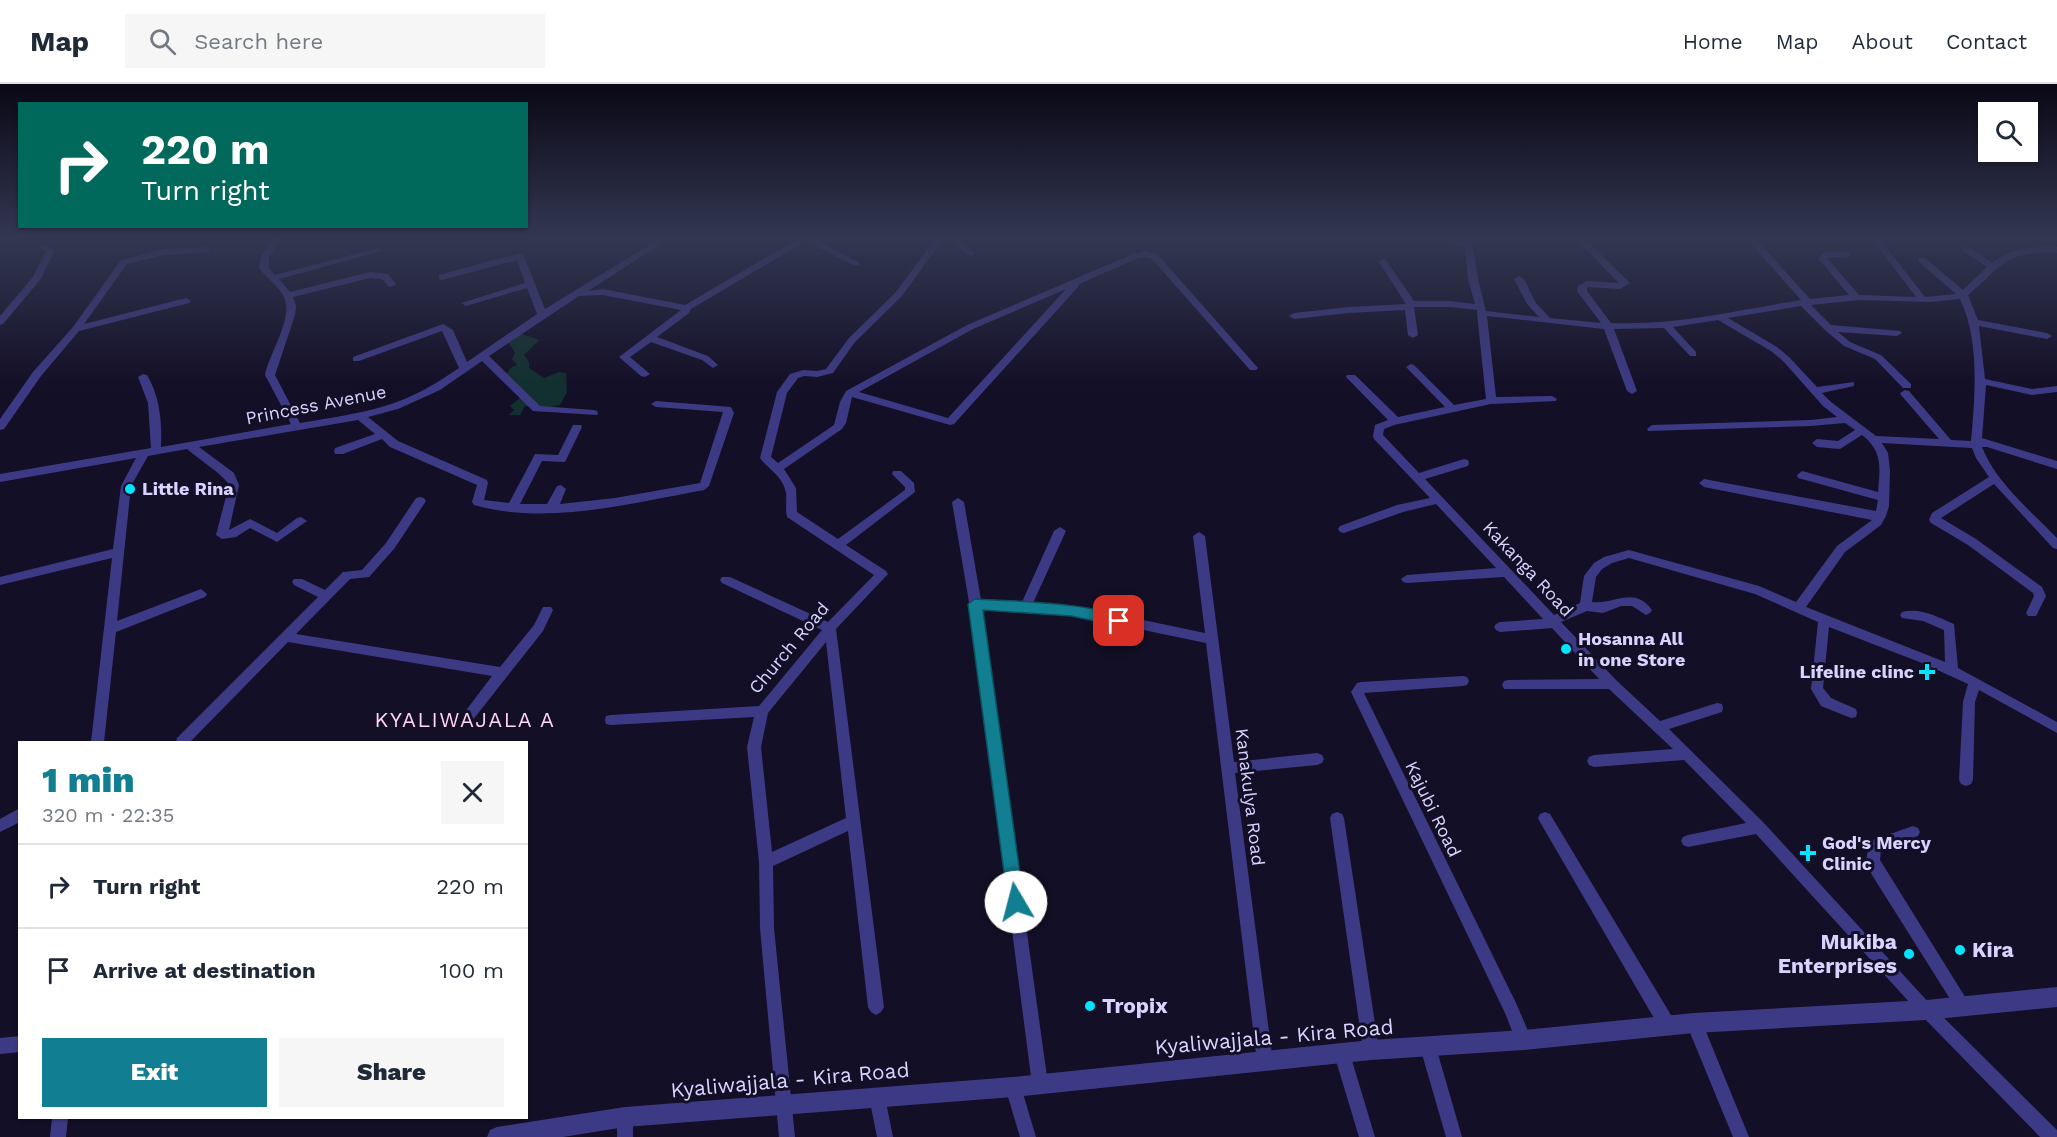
<!DOCTYPE html>
<html lang="en">
<head>
<meta charset="utf-8">
<style>
  :root { --surface:#fff; --page:#f6f6f7; --text:#1f2937; --muted:#747a83; --line:#e0e1e3; --accent:#117e91 }
  body { margin:0; font-family:"Work Sans",sans-serif; background:var(--page); color:var(--text); height:100vh; display:flex; flex-direction:column; font-size:22px; white-space:nowrap }
  * { box-sizing:border-box; margin:0 }
  p { font-size:20px; color:var(--muted) }
  .icon { flex:none; width:33px; height:33px; fill:none; stroke:currentColor; stroke-width:2; stroke-linecap:round; stroke-linejoin:round }
  .map { position:relative; flex:1; overflow:hidden }
  .drawer { position:absolute; left:18px; top:657px; width:510px; height:378px; display:flex; flex-direction:column; background:var(--surface); border-radius:0px; box-shadow:0 2px 4px #0004 }
  .drawer>* { flex:none }
  .guide { position:absolute; left:18px; top:18px; width:510px; height:126px; border-radius:0px; box-shadow:0 2px 4px #0004; background:#00695c; color:#fff; overflow:hidden }
  .controls { position:absolute; left:1978px; top:18px; display:grid; gap:12px }
  .controls a { display:grid; place-items:center; width:60px; height:60px; border-radius:0px; background:var(--surface); box-shadow:0 2px 4px #0004; font-size:30px }
  .pin { position:absolute; display:grid; place-items:center; width:51px; height:51px; color:#fff; margin:-26px; border-radius:12px; box-shadow:0 3px 9px #0006 }
  .me { position:absolute; width:66px; margin:-33px; rotate:352deg; stroke-linejoin:round; filter:drop-shadow(0 0 4px #0008) }
  .turn { display:flex; align-items:center; gap:21px; height:126px; padding:0 24px; font-size:27px }
  .turn .icon { width:78px; height:78px; stroke-width:2.5 }
  .turn b { display:block; font-size:42px; line-height:51px }
  .round { display:grid; place-items:center; flex:none; width:63px; height:63px; border-radius:0px; background:var(--page) }
  .overview { display:flex; align-items:center; justify-content:space-between; height:102px; padding:0 24px }
  h1 { font-size:36px; font-weight:800; line-height:45px; color:var(--accent) }
  .primary-button { display:flex; gap:12px; margin-top:auto; padding:12px 24px }
  .primary-button a { flex:1; height:69px; border-radius:0px; background:var(--accent); color:#fff; font-size:24px; font-weight:800; line-height:69px; text-align:center }
  .primary-button a+a { background:var(--page); color:var(--text) }
  ul { padding:0; list-style:none }
  li { display:flex; align-items:center; gap:18px; height:84px; padding:0 24px; border-top:2px solid var(--line) }
  li div { flex:1 }
  li b { display:block; font-size:22px }
  li em { font-style:normal }
  header { display:flex; align-items:center; gap:36px; box-sizing:border-box; height:84px; padding:0 30px; background:var(--surface); border-bottom:2px solid var(--line) }
  header strong { font-size:28px }
  nav { display:flex; gap:33px; margin-inline-start:auto; font-size:21px }
  .search { width:420px; height:54px; background:var(--page); display:flex; align-items:center; gap:15px; box-sizing:border-box; padding:0 21px; border-radius:0px; color:var(--muted); font-size:22px }
  .map>svg:first-child { display:block }
  .green { fill:#12302f }
  .lines { fill:none; stroke-linecap:round; stroke-linejoin:round }
  .stream { stroke:#0a1f44; stroke-width:2 }
  .minor { fill:#3d3a85; fill-rule:evenodd }
  .tertiary { fill:#3d3a85; fill-rule:evenodd }
  .route { fill:#117e91; stroke:#0b525e; stroke-width:1.5 }
  .poi-dot { fill:#00e5ff; stroke:#130f26; stroke-width:2 }
  .labels { text-anchor:middle; stroke-width:6; stroke-linejoin:round; paint-order:stroke }
  .street-label { font-size:18px; fill:#d9d4ff; stroke:#130f26 }
  .poi-label { font-size:18px; font-weight:bold; fill:#d9d4ff; stroke:#130f26; text-anchor:start }
  .quarter-label { font-size:21px; letter-spacing:1.5px; fill:#ffd6f0; stroke:#130f26 }
  .near-poi-label { font-size:21px; font-weight:bold; fill:#d9d4ff; stroke:#130f26; text-anchor:start }
  .near-street-label { font-size:21px; fill:#d9d4ff; stroke:#130f26 }
</style>
</head>
<body>
<header>
<strong>Map</strong>
<div class="search"><svg class="icon" aria-label="search" viewBox="0 0 24 24"><circle cx="10" cy="10" r="6"/><path d="M15 15l6 6"/></svg>Search here</div>
<nav><a>Home</a><a>Map</a><a>About</a><a>Contact</a></nav>
</header>
<div class="map">
<svg width="2057" height="1053" viewBox="0 0 2057 1053">
  <rect width="100%" height="100%" fill="#130f26"/>
  <!-- green -->
  <path class="green" d="M520,249L539,256L524,271L529,278V284L544,294L559,288L566,289L567,308L560,321L550,323L525,322L520,331H509L514,326L510,322L521,313L505,293L510,284L517,281L512,275L515,269L507,256Z"/>
  <g class="lines">
    <!-- stream -->
    <path class="stream" d="M1142,155L1147,162"/>
    <!-- minor -->
    <g class="minor">
      <path d="M273,155H281L269,173V184L275,191L378,164L382,167L279,195L290,208L370,188L388,190L396,200L391,203L388,202L382,195L370,194L293,213L296,222L295,231L275,291L300,339C330,334 359,330 388,321C414,313 437,299 459,284L442,247L359,277H353V273L443,240L453,246L467,278L537,230L527,204L466,222L461,219L525,199L517,176L442,196L439,195V191L520,169L523,170L545,225L659,155H669L588,207L603,205L685,221L798,155H814L860,179L859,181H853L806,157L691,225L689,229L657,253L708,272L718,281L713,284L702,276L651,258L630,273L650,290L645,293L641,292L619,273L681,226L603,211L579,212L489,272L540,322L593,326L597,327L598,329L597,331L533,327L482,277L440,306L398,325L368,333L398,357L487,396L488,399L484,416L509,419L535,370L558,371L573,341H581L582,343L565,378L542,377L520,420H547L557,402L561,401L566,405L560,420L615,414L700,399L723,328L656,323L651,320L656,317L731,323L734,329L709,402L704,406C632,419 546,442 474,421L472,418L477,401L390,363L382,355L343,370H335L334,367L335,364L375,350L358,336L199,363L234,389L239,401L229,446L250,435L277,449L297,434L301,433L307,437L277,458L250,444L236,453L222,455L216,451L229,401C224,391 197,374 187,365L148,372L131,402L117,537L201,505L207,510L205,513L116,548L104,658H91L112,474L0,501V493L113,465L121,402L136,374L0,398V390L151,364L148,319L138,293L143,290L147,291C160,313 162,337 161,363L291,340L265,291C269,269 294,234 284,213C278,202 267,194 259,184L261,173Z"/>
      <path d="M935,155H943L902,212L855,258L833,289L817,293L804,292L798,294L787,309L771,373L778,379L834,341L840,318L846,307L967,241L1133,170L1146,167L1158,171L1258,284L1256,286H1250L1152,175L1145,173L1138,174L1079,200L1078,203L954,340L950,341L852,313L846,339L842,345L784,385L796,404L797,428L838,455L905,406V403L892,390L893,387H901L914,399L915,408L846,461L886,487L888,490L836,545L884,923L881,928L876,931L871,928L868,923L848,747L773,782L774,844L795,1053H779L760,844L759,778L747,663L754,633L611,641L606,640L605,636L606,632L611,631L759,622L822,546L722,499L720,496L722,493H730L828,538L874,491L787,433C785,425 787,417 786,409C783,392 769,386 760,374L777,308L790,290L803,286L817,287L826,285L849,254L896,208ZM1066,205L948,334L859,308L973,245ZM826,558L846,734L772,768L761,663L768,629Z"/>
      <path d="M949,155H958L975,169L971,172L968,171Z"/>
      <path d="M1439,155H1452L1464,158V155H1472L1478,195L1486,227L1539,233L1527,220L1514,195L1519,192L1524,195L1536,219L1550,234L1601,239L1577,207L1578,202L1587,197L1619,199L1576,155H1585L1630,199L1620,205L1587,203V207L1611,239C1675,242 1738,226 1801,216L1747,155H1756L1810,215L1849,211L1818,174L1826,167L1850,168V172L1827,174L1859,211L1916,213L1872,155H1880L1925,213L1956,210L1919,178V174H1925L1963,206L1987,183L1963,167V163H1969L1992,179C2012,164 2033,162 2057,163V169C2006,166 2003,181 1968,211L1978,236L2047,249L2052,252L2047,255L1979,242L1985,295L2032,305L2057,302V308L2032,311L1986,301L1982,354L2057,377V385L1987,363H1982C1996,399 2031,427 2057,454V465L2053,464L1994,400L1941,434L1976,455L2042,503L2046,512L2036,532H2028L2026,529L2034,512L2033,509L1968,461L1931,439L1929,436L1932,429L1989,393L1976,374L1972,364L1882,359L1888,369L1890,386L1889,422L1886,432L1881,441L1845,468L1806,523L1945,578L1944,546L1923,537L1902,534L1900,531L1902,528C1920,523 1938,533 1954,540L1958,584L2057,638V649L1979,606L1975,618L1973,696L1971,700L1966,702L1961,700L1959,696L1963,618L1968,600L1922,579L1829,543L1823,604L1831,614L1856,625L1857,629L1856,633L1851,634L1821,622L1811,605L1818,538L1755,510L1629,474L1612,479L1602,485L1596,493L1592,518C1614,521 1634,501 1652,526L1650,529L1646,531L1632,522H1621L1603,529L1587,527L1561,538L1616,596L1660,637L1717,619L1722,620L1723,624L1722,628L1669,645L1764,739L1931,921L2057,1046V1053H2040L1921,931L1756,750L1688,763L1683,761L1681,757L1683,753L1688,751L1746,739L1684,676L1594,683L1589,681L1587,677L1589,673L1594,671L1673,665L1609,605H1504L1502,601L1504,597L1508,596L1599,595L1552,544L1500,548L1496,546L1494,543L1496,540L1500,538L1543,535L1504,493L1407,499L1403,498L1401,495L1407,491L1496,484L1436,420L1403,428L1344,449L1340,448L1338,445L1340,442L1397,421L1430,414L1374,355L1373,352L1375,341L1388,336L1346,293L1347,291H1355L1398,333L1445,323L1408,285L1406,283L1411,280L1414,281L1454,321L1486,315L1477,229V226L1450,223H1414L1418,251L1413,254L1408,251L1405,226L1348,229L1294,235L1289,232L1294,229L1348,223L1406,220L1379,178L1383,175L1386,176L1414,217H1450L1475,220L1468,195L1465,164L1440,157ZM1960,215C1980,256 1975,312 1971,357L1951,356L1909,307L1905,306L1900,309L1901,311L1939,355L1876,352L1831,318L1822,309L1854,302V298L1817,303L1789,273L1777,263L1728,234L1801,222L1825,246L1844,262L1875,275L1903,304H1911V300L1881,271L1850,258L1838,248L1897,252L1902,249L1900,247L1831,241L1811,221L1859,216L1931,218ZM1487,232L1604,245L1627,307L1632,310L1637,307L1614,245L1664,244L1690,272H1696V268L1673,243L1718,236L1771,267L1783,277L1823,322L1837,333L1811,336L1652,341L1647,345L1648,347L1811,342L1845,339L1855,346L1838,357L1817,355L1812,359L1817,363L1840,365L1862,351C1883,367 1880,384 1878,408L1802,387L1797,391L1798,394L1878,416L1876,427L1704,395L1699,399L1704,403L1872,436L1837,462L1796,518L1759,502L1629,466L1604,473L1594,479L1584,492L1580,519L1554,531L1425,395L1468,382L1469,379L1468,376L1464,375L1419,389L1383,351L1384,345L1394,341L1491,320L1556,317L1557,315L1552,312L1496,313Z"/>
      <path d="M43,160L55,166L40,196L3,240L0,241V232L33,193L46,167L39,163Z"/>
      <path d="M206,163L209,164V168L164,171L127,180L84,240L186,214L191,217L189,219L79,247L41,292L4,345L0,346V335L33,288L73,243L121,176L164,165Z"/>
      <path d="M420,413L424,414L426,417L394,465L369,493L350,495L296,550L500,583L534,541L543,523H551L553,526L543,547L472,637L467,638L462,637L461,633L492,592L288,558L190,658H176L177,654L318,513L294,501L292,498L294,495H302L325,506L343,488L362,486L386,459L416,414Z"/>
      <path d="M958,414L964,418L981,516L1022,518L1054,447L1060,443L1066,447L1033,519L1071,521L1205,549L1193,452L1199,448L1205,452L1234,678L1317,669L1322,671L1324,675L1322,679L1317,681L1235,689L1273,978L1271,984L1265,986L1259,984L1257,978L1206,559L1071,531L982,525L1048,1000L1046,1006L1040,1008L1034,1006L1032,1000L970,524L952,418Z"/>
      <path d="M1463,592L1467,593L1469,597L1467,601L1463,602L1364,609L1516,919L1532,956L1530,962L1524,964L1518,962L1505,929L1351,608L1357,599L1361,598Z"/>
      <path d="M20,724V738L0,748V735Z"/>
      <path d="M1337,728L1342,730L1344,734L1379,966L1377,972L1371,974L1365,972L1363,966L1330,734L1332,730Z"/>
      <path d="M1545,728L1550,730L1674,936L1676,942L1674,948L1668,950L1662,948L1540,738L1538,734L1540,730Z"/>
      <path d="M1913,742L1918,744L1920,748L1918,752L1881,766L1880,776L1967,916L1970,921L1967,926L1962,929L1957,926L1872,791L1866,776L1870,757Z"/>
      <path d="M1694,931L1700,933L1749,1053H1733L1686,939L1688,933Z"/>
      <path d="M20,952V968L0,970V954Z"/>
      <path d="M1428,955L1434,957L1436,963L1462,1053H1446L1420,963L1422,957Z"/>
      <path d="M1342,962L1348,964L1350,970L1375,1053H1359L1334,970L1336,964Z"/>
      <path d="M1013,995L1019,997L1021,1003L1036,1053H1020L1005,1003L1007,997Z"/>
      <path d="M877,1005L883,1007L885,1013L893,1053H877L869,1013L871,1007Z"/>
      <path d="M625,1025L631,1027L633,1033V1053H617V1033L619,1027Z"/>
      <path d="M52,1034H68L66,1053H50Z"/>
    </g>
    <!-- tertiary -->
    <path class="tertiary" d="M2057,903V923L1926,936L1694,949L1524,966L1371,976L1013,1013L625,1043L563,1053H487L490,1046L497,1043L625,1023L1013,993L1371,956L1524,946L1694,929L1926,916Z"/>
  </g>
  <!-- sky -->
  <linearGradient id="sky" x2="0" y2="1"><stop stop-color="#0a0815"/><stop offset="0.51" stop-color="#333752"/><stop offset="1" stop-color="#333752" stop-opacity="0"/></linearGradient>
  <rect width="2057" height="302" fill="url(#sky)"/>
  <!-- route -->
  <path class="route" d="M975,515C999,516 1116,520 1126,537L1119,542L1071,532L983,526L1024,818L1022,823L1016,826L1010,823L1008,818L968,520Z"/>
  <!-- markers -->
  <g class="poi-dot">
    <circle cx="130" cy="405" r="6"/>
    <circle cx="1566" cy="565" r="6"/>
    <path d="M1924 579h6v6h6v6h-6v6h-6v-6h-6v-6h6z"/>
    <path d="M1805 760h6v6h6v6h-6v6h-6v-6h-6v-6h6z"/>
    <circle cx="1960" cy="866" r="6"/>
    <circle cx="1909" cy="870" r="6"/>
    <circle cx="1090" cy="922" r="6"/>
  </g>
  <g class="labels">
    <!-- street labels -->
    <g class="street-label">
      <text transform="translate(316 321) rotate(-11)" y="6">Princess Avenue</text>
      <text transform="translate(1528 485) rotate(47)" y="6">Kakanga Road</text>
      <text transform="translate(789 564) rotate(-50)" y="6">Church Road</text>
      <text transform="translate(1250 713) rotate(83)" y="6">Kanakulya Road</text>
      <text transform="translate(1433 725) rotate(64)" y="6">Kajubi Road</text>
    </g>
    <!-- poi labels -->
    <g class="poi-label">
      <text x="142" y="411">Little Rina</text>
      <text x="1578" y="561">Hosanna All<tspan x="1578" dy="21">in one Store</tspan></text>
      <text x="1914" y="594" text-anchor="end">Lifeline clinc</text>
      <text x="1822" y="765">God's Mercy<tspan x="1822" dy="21">Clinic</tspan></text>
    </g>
    <!-- quarter labels -->
    <g class="quarter-label">
      <text x="465" y="643">KYALIWAJALA A</text>
    </g>
    <!-- near-poi labels -->
    <g class="near-poi-label">
      <text x="1897" y="865" text-anchor="end">Mukiba<tspan x="1897" dy="24">Enterprises</tspan></text>
      <text x="1972" y="873">Kira</text>
      <text x="1102" y="929">Tropix</text>
    </g>
    <!-- near-street labels -->
    <g class="near-street-label">
      <text transform="translate(1274 953) rotate(-5)" y="7">Kyaliwajjala - Kira Road</text>
      <text transform="translate(790 996) rotate(-5)" y="7">Kyaliwajjala - Kira Road</text>
    </g>
  </g>
</svg>
<div class="controls">
<a><svg class="icon" aria-label="search" viewBox="0 0 24 24"><circle cx="10" cy="10" r="6"/><path d="M15 15l6 6"/></svg></a>
</div>
<div class="pin" style="left:1119px;top:537px;background:#d93025"><svg class="icon" aria-label="arrive" viewBox="0 0 24 24"><path d="M6 21V4h12l-3 4 3 4H6"/></svg></div>
<svg class="me" style="left:1016px;top:818px" viewBox="-20 -20 40 40"><circle r="19" fill="#fff"/><path d="M0-13L10 11 0 6-10 11z" fill="#117e91"/></svg>
<div class="guide">
<div class="turn"><svg class="icon" aria-label="right" viewBox="0 0 24 24"><path d="M7 20v-9h11M14 6l5 5-5 5"/></svg><div><b>220 m</b>Turn right</div></div>
</div>
<section class="drawer">
<div class="overview"><div><h1>1 min</h1><p>320 m · 22:35</p></div><a class="round"><svg class="icon" aria-label="close" viewBox="0 0 24 24"><path d="M6 6l12 12M18 6L6 18"/></svg></a></div>
<ul>
<li><svg class="icon" aria-label="right" viewBox="0 0 24 24"><path d="M7 20v-9h11M14 6l5 5-5 5"/></svg><div><b>Turn right</b></div><em>220 m</em></li>
<li><svg class="icon" aria-label="arrive" viewBox="0 0 24 24"><path d="M6 21V4h12l-3 4 3 4H6"/></svg><div><b>Arrive at destination</b></div><em>100 m</em></li>
</ul>
<div class="primary-button"><a>Exit</a><a>Share</a></div>
</section>
</div>
</body>
</html>
